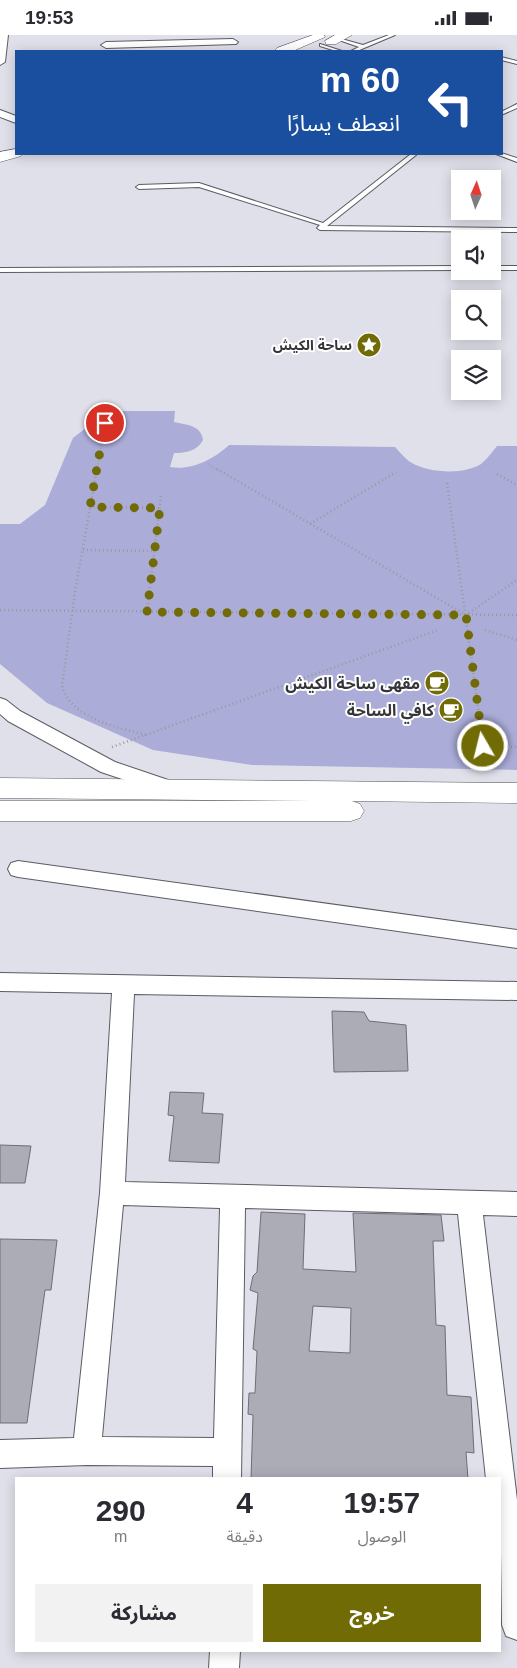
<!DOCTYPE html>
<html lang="ar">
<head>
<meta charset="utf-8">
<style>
  :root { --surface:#fff; --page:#f2f2f3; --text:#2b2b33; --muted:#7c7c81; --accent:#716b05 }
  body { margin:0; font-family:Helvetica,"Noto Sans Arabic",sans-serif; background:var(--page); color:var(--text); direction:rtl; height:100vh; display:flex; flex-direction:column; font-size:19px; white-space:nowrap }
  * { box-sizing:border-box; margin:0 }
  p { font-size:16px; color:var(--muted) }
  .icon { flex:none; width:28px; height:28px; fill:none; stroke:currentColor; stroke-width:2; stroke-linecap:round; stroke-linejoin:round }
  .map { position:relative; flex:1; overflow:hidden; direction:ltr }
  .sheet { position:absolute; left:15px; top:1442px; width:486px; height:175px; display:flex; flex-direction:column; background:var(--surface); border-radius:0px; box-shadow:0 2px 12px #0003; direction:rtl }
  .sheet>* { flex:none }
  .banner { position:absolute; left:15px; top:15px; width:488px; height:105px; border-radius:0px; box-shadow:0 2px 12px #0003; direction:rtl; background:#1a4fa0; color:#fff; overflow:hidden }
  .needle { width:32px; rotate:3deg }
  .controls { position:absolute; left:451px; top:135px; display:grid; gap:10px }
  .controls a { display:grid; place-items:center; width:50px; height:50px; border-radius:0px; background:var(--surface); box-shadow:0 2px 12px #0003; font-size:25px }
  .pin { position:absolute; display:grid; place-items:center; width:42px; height:42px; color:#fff; margin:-21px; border:2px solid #fff; border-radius:50%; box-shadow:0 1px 5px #0007 }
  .me { position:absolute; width:55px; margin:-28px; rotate:352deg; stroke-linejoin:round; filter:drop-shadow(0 0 4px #0008) }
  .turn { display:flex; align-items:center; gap:18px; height:105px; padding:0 20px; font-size:22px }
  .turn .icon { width:65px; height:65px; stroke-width:2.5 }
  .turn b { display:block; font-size:35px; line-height:42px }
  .eta { display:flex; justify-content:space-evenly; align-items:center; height:85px; text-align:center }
  .eta b { font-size:30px; font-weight:700; line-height:35px }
  .cta { display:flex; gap:10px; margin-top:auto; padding:10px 20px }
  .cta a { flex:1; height:58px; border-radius:0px; background:var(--accent); color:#fff; font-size:20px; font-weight:700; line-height:58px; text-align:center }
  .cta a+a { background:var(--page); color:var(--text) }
  .status { display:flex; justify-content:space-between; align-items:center; height:35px; padding:0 25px; background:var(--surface); direction:ltr }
  .status svg { height:14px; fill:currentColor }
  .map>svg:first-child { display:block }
  .green { fill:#abacd8 }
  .building { fill:#acacb6; stroke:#6e6e77; fill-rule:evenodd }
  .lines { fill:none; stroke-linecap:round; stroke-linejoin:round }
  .service-casing { stroke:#5b5b63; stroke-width:2 }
  .minor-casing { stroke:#5b5b63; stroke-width:2 }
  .secondary-casing { stroke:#5b5b63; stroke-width:1 }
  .trunk-casing { stroke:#5b5b63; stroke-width:1 }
  .path-far1 { stroke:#9999a0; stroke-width:2; stroke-dasharray:0.5 2; stroke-linecap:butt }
  .path { stroke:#9999a0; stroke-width:2.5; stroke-dasharray:1 3; stroke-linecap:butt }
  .service { fill:#fff; fill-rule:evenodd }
  .minor { fill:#fff; fill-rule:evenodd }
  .secondary { fill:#fff; fill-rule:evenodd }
  .trunk { fill:#fff; fill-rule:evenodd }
  .route { stroke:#716b05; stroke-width:9; stroke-dasharray:0 16.2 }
  .labels { text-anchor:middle; stroke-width:4; stroke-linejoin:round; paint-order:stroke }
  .far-poi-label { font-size:14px; font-weight:bold; fill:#36363a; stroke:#fff; text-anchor:end }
  .poi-label { font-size:16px; font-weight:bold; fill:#36363a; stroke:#fff; text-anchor:end }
</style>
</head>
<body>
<div class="status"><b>19:53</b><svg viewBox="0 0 49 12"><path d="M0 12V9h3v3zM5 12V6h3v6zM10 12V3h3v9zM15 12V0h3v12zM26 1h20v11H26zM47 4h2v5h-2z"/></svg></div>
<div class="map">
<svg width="517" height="1633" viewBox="0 0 517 1633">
  <rect width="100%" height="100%" fill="#e0e0ea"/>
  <!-- green -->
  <path class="green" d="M108,376H175L174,387C187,390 201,390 203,405C197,416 186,418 174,418L170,432C191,436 214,424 229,410L395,412C400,417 406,425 412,428C429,438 464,440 481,429C487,424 492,417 497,411H517V735L252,730L153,715L47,668L0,629V489H20L45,470L73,403Z"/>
  <!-- building -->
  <g class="building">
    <path d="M332,976L364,977L369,986L406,990L408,1036L334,1037Z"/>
    <path d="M170,1057L204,1058L202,1078L223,1079L219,1128L169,1126L174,1081L168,1080Z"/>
    <path d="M0,1110L31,1111L25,1148H0Z"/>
    <path d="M261,1177L305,1179L303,1234L356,1237L353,1178L441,1180L444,1206H433L436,1290L445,1291L447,1360L471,1362L474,1418L466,1417L468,1444H251L253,1380L248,1379L249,1358H255L257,1316L253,1314L258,1258L250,1255L253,1241L257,1237ZM313,1271L351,1273L350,1318L309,1316Z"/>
    <path d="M0,1204L57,1205L51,1255H45L27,1388H0Z"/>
  </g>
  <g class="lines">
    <defs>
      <g id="service">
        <path d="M389,0H395L357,16H351L359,12L336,4L338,3L363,10Z"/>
        <path d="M320,9L342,16H336L320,11Z"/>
        <path d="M501,22L517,26V29L501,25Z"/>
        <path d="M517,69V73L501,80V77Z"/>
        <path d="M501,118L517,123V127L496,119Z"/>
        <path d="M411,119L416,120L327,191L517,193V197L320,195L317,193L320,190L199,152L139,154L136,152L139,150L199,148L323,188Z"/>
        <path d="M460,231V235L0,237V233Z"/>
        <rect x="492" y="231" width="25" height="4"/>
      </g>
      <g id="minor">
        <path d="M0,0H8L5,27L0,30Z"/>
        <path d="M233,4L238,7L236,9L106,13L101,10L106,7Z"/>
        <path d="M0,75L16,81V88L0,82Z"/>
        <path d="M0,663L6,665L20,676L115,727L177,748L180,753L177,758L170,760L101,737L8,686L0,679Z"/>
        <path d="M18,826L517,895V913L18,842L11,840L8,834L11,828Z"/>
        <path d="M0,938L517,947V965L134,959L125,1147L517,1157V1181L483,1180L517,1465V1605L506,1601L502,1590L500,1444H486L458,1179L245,1173L241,1444H213V1431L87,1430L0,1433V1405L74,1403L100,1158L112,958L0,956ZM123,1170L220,1173L214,1403L102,1402Z"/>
        <path d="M210,1616H240L239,1633H209Z"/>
      </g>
      <g id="secondary">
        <path d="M335,0H352L336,9H326L325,6Z"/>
        <path d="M0,743L517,748V768L352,766L360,769L364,776L360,783L351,786H0V766H312L0,763Z"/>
      </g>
      <g id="trunk">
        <path d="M313,0H324L325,2L293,16H275L277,13Z"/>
        <path d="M16,114V119H23L21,121L0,127V117Z"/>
      </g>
    </defs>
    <!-- service casing -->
    <use href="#service" class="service-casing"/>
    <!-- minor casing -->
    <use href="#minor" class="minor-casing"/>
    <!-- secondary casing -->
    <use href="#secondary" class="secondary-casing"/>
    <!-- trunk casing -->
    <use href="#trunk" class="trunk-casing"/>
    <!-- path-far1 -->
    <g class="path-far1">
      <path d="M208,429L219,436"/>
      <path d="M97,436L105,388"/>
    </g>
    <!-- path -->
    <g class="path">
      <path d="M97,434L75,557L62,651C71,684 119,693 147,700"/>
      <path d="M217,434L466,580L517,545"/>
      <path d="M497,439L517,450"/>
      <path d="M447,448L487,737"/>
      <path d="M90,472L159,473"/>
      <path d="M310,489L396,437"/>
      <path d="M83,515L154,516"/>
      <path d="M0,575L517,580"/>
      <path d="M147,577L161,460"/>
      <path d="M485,595L517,605"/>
      <path d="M483,711L517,712"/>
      <path d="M112,712L438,595"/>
    </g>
    <!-- service -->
    <use href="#service" class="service"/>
    <!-- minor -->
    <use href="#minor" class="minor"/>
    <!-- secondary -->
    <use href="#secondary" class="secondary"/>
    <!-- trunk -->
    <use href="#trunk" class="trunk"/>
  </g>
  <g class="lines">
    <!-- route -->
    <path class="route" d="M105,388L90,472L160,473L147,577L466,580L483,711"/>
  </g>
  <!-- icons -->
  <defs>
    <symbol id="sight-disc" viewBox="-11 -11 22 22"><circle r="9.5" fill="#716b05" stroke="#fff"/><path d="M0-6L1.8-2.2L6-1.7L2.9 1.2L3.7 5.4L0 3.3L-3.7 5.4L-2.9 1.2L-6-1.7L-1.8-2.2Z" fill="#fff"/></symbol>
    <symbol id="cafe-disc" viewBox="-11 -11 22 22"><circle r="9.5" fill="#716b05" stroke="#fff"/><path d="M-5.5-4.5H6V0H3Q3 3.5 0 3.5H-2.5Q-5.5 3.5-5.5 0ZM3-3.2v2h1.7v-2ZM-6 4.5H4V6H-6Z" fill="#fff"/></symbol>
  </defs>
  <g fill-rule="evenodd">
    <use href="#sight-disc" x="355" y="296" width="28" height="28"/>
    <use href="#cafe-disc" x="423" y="634" width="28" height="28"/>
    <use href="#cafe-disc" x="437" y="661" width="28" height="28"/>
  </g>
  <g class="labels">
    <!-- far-poi labels -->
    <g class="far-poi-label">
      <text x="352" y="315">ساحة الكيش</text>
    </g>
    <!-- poi labels -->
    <g class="poi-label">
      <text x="420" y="654">مقهى ساحة الكيش</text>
      <text x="434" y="681">كافي الساحة</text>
    </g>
  </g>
</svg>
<div class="controls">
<a><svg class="needle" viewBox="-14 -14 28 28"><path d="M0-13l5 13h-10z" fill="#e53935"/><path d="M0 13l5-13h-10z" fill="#7c7c81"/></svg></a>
<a><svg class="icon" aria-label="sound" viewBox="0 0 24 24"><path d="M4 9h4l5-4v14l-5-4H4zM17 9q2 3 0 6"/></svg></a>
<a><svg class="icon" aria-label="search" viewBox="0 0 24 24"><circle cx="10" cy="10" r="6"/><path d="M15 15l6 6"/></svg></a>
<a><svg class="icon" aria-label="layers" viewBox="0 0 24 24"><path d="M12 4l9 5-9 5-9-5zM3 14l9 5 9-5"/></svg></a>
</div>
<div class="pin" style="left:105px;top:388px;background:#d93025"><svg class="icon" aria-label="arrive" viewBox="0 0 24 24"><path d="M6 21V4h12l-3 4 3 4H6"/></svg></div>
<svg class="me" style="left:483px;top:711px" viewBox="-20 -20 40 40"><circle r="17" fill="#716b05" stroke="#fff" stroke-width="3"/><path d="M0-11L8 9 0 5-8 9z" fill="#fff"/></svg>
<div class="banner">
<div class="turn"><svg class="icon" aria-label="left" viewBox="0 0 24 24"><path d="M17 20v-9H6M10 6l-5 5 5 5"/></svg><div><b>60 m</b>انعطف يسارًا</div></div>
</div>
<section class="sheet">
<div class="eta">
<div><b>19:57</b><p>الوصول</p></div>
<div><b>4</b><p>دقيقة</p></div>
<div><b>290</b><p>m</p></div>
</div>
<div class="cta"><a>خروج</a><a>مشاركة</a></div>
</section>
</div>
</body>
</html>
